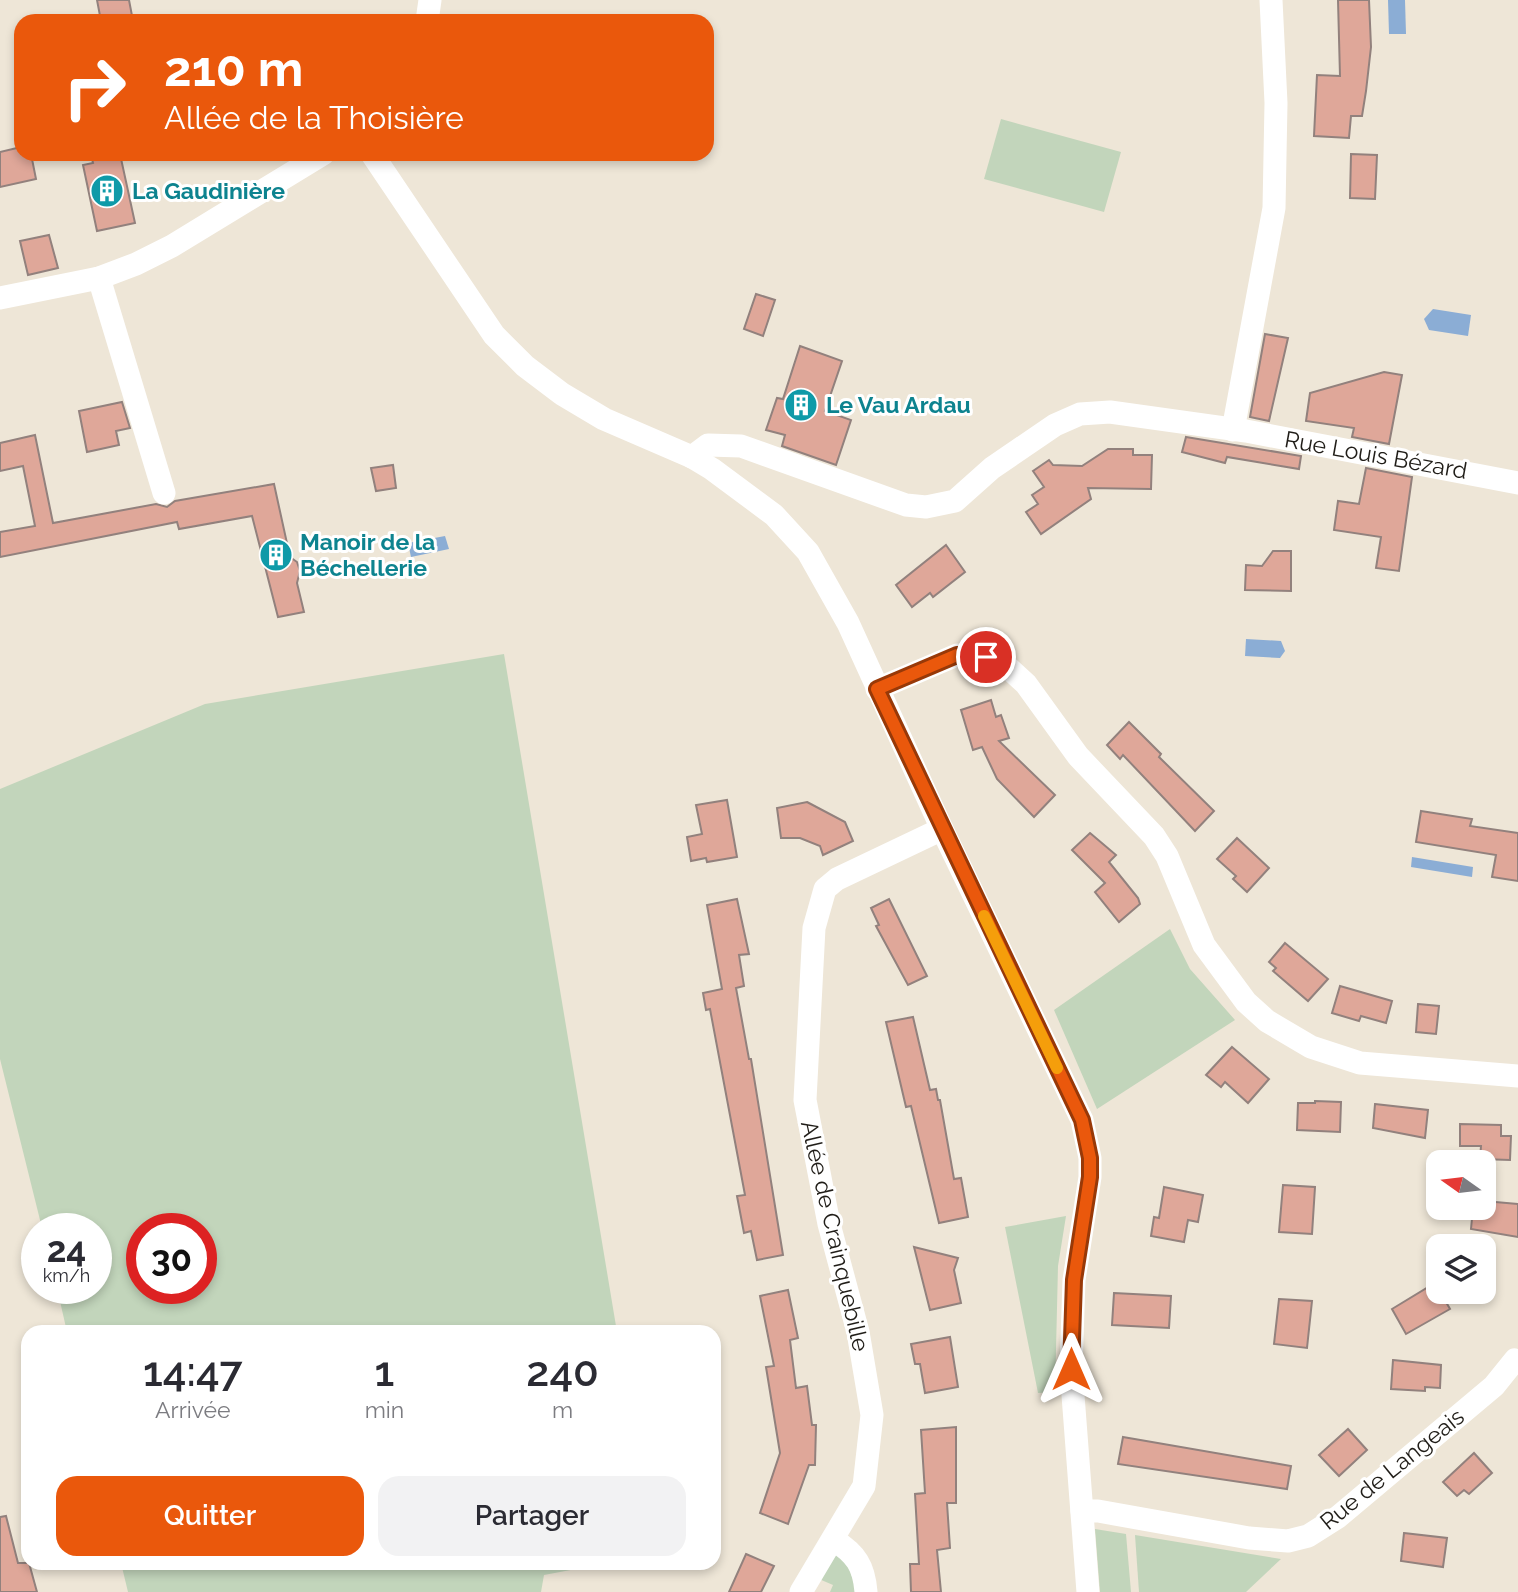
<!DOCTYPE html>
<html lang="fr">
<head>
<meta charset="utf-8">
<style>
  :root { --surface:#fff; --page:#f2f2f3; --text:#2b2b33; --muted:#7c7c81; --accent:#ea580c }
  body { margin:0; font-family:Raleway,sans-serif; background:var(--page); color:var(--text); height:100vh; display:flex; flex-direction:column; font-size:26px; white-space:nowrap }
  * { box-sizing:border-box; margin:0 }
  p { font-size:23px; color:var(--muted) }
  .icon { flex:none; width:38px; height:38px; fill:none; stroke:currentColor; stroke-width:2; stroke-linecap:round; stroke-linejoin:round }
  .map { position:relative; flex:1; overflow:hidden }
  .drawer { position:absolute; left:21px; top:1325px; width:700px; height:245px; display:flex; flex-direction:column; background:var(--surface); border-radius:21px; box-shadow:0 4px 10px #0003 }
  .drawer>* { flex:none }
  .top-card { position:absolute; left:14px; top:14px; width:700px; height:147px; border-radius:21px; box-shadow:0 4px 10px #0003; background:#ea580c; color:#fff; overflow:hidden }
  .needle { width:46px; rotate:284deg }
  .controls { position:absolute; left:1426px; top:1150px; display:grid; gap:14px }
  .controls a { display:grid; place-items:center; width:70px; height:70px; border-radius:14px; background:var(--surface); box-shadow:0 4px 10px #0003; font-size:35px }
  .speed { position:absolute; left:21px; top:1213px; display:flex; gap:14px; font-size:35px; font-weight:700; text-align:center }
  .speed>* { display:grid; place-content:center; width:91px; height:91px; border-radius:50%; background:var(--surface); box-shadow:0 4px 10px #0003; line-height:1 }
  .speed small { font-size:18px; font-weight:400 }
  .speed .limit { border:10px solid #d22; background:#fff; color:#111 }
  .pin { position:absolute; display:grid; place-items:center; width:60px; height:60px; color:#fff; margin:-30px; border:4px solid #fff; border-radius:50%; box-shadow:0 2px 7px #0007 }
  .me { position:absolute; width:77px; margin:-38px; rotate:0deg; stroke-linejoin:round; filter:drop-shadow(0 0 5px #0008) }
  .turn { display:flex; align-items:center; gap:24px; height:147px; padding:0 35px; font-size:32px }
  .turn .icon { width:91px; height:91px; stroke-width:2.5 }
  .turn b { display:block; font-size:49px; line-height:60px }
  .eta { display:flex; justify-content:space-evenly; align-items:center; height:119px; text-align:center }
  .eta b { font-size:42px; font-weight:600; line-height:49px }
  .cta { display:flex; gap:14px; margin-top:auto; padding:14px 35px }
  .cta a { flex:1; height:80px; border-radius:21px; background:var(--accent); color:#fff; font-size:28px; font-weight:600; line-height:80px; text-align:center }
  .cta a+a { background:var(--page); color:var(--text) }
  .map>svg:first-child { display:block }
  .green { fill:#c2d5bb; fill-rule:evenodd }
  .water { fill:#8badd5 }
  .building { fill:#dfa799; stroke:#92817d; stroke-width:2 }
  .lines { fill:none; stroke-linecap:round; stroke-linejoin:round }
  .street { stroke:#fff; stroke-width:23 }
  .route-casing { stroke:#983908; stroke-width:18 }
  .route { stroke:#ea580c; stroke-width:12 }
  .slow { stroke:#f59e0b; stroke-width:12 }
  .labels { text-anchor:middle; stroke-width:6; stroke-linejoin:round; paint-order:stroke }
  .culture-label { font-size:23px; font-weight:bold; fill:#0d838f; stroke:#fff; text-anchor:start }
  .street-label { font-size:23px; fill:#201d18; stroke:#fff }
</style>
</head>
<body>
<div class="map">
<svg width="1518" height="1592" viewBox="0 0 1518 1592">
  <rect width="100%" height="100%" fill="#eee6d7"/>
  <!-- green -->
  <g class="green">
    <path d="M1001,119L1121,152L1104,212L984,179Z"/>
    <path d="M504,654L617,1332H67L57,1288H96V1228H42L0,1059V789L205,704ZM201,1228V1288H142V1228Z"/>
    <path d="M1170,929L1190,969L1235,1020L1097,1109L1054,1010Z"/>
    <path d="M1066,1216L1058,1266L1055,1392L1038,1393L1005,1227Z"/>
    <path d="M1095,1529L1126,1534L1131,1592H1100Z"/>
    <path d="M1135,1535L1281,1559L1246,1592H1139Z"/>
    <path d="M838,1554L846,1558L857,1592H830L833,1585L819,1579L830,1557Z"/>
    <path d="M121,1563H592V1566L544,1575L541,1592H128Z"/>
  </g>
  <!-- water -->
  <g class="water">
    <path d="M1388,0H1405L1406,34H1389Z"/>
    <path d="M1433,309L1471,315L1468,336L1429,330L1424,319Z"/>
    <path d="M445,536L449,549L411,557L408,543Z"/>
    <path d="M1246,639L1281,641L1285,651L1280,658L1245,656Z"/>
    <path d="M1412,857L1473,867L1472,877L1411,867Z"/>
  </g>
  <!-- building -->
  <g class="building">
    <path d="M97,0H129L133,21H101Z"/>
    <path d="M1338,0H1369L1371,47L1366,91L1362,116H1351L1349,138L1314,136L1317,75L1340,76Z"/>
    <path d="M21,147V154H31L36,179L0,187V152Z"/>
    <path d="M91,154H120L135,223L97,231L83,165L93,163Z"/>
    <path d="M1351,154L1377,155L1375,199L1350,198Z"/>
    <path d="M49,235L58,268L28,275L20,241Z"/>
    <path d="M756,294L775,300L763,336L744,329Z"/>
    <path d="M1265,334L1288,338L1269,421L1250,417Z"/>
    <path d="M800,346L842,361L825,411L851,420L836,465L782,446L785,435L766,430L777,398L783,399Z"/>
    <path d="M1384,372L1402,375L1389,444L1352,437L1354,428L1306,421L1310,393Z"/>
    <path d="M122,402L130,428L116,431L119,445L87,452L79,411Z"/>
    <path d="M35,435L53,523L156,504L167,507L175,501L274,484L290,557L297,562L300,571L297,583L304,612L278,617L252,516L179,529L177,522L0,557V532L35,526L23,466L0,471V443Z"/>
    <path d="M1186,437L1301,456L1299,469L1227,457L1225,463L1182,452Z"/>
    <path d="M1108,449H1133V455H1152L1151,489L1088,488L1091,499L1041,534L1026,512L1038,504L1032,495L1044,487L1033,471L1049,460L1053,465L1082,466Z"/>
    <path d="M393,465L396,488L376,491L371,468Z"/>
    <path d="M1366,468L1412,477L1399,571L1376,568L1381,537L1334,530L1338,501L1359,504Z"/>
    <path d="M946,545L965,572L933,597L930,593L912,607L896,585Z"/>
    <path d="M1273,551H1291V591L1245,590L1246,565L1262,566Z"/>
    <path d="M991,700L996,717L1001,715L1009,738L999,741L1055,795L1034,817L997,779L982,747L973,750L961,710Z"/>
    <path d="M1129,722L1161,754L1159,757L1214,811L1195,831L1123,755L1120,759L1107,745Z"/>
    <path d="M727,800L737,857L707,862L706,858L691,861L687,837L702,834L696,805Z"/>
    <path d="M807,802L845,822L853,841L823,855L820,846L800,838H781L777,808Z"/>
    <path d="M1421,811L1472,819L1470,826L1518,833V881L1492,877L1496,855L1416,842Z"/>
    <path d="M1090,833L1116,855L1109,862L1138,898L1140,904L1119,922L1095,892L1105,883L1072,850Z"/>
    <path d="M1237,838L1269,868L1247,892L1233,879L1236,876L1217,859Z"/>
    <path d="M737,899L749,954L739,955L744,986L736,988L749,1059H751L783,1255L757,1260L751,1231L744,1233L737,1196L745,1195L710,1009L706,1010L703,993L722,989L707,905Z"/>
    <path d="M889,899L927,976L908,985L876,926L879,925L871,908Z"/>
    <path d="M1285,943L1328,979L1308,1001L1273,971L1276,968L1269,962Z"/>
    <path d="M1340,986L1392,1001L1386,1023L1361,1016L1359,1021L1332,1013Z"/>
    <path d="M1418,1004L1439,1006L1436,1034L1416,1032Z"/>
    <path d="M913,1017L930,1090L936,1089L938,1100H940L954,1179L961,1178L968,1217L939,1223L911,1106L906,1107L886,1022Z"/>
    <path d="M1232,1047L1269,1079L1248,1103L1225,1082L1221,1087L1206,1075Z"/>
    <path d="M1315,1101L1341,1102L1340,1132L1297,1130L1298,1103H1315Z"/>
    <path d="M1375,1104L1428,1110L1425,1138L1373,1128Z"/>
    <path d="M1460,1124L1501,1125V1136H1511L1510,1160L1480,1159L1481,1146H1460Z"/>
    <path d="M1283,1185L1315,1187L1312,1234L1279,1232Z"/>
    <path d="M1164,1187L1203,1195L1198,1222L1188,1220L1184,1242L1151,1236L1154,1217L1159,1218Z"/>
    <path d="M1484,1201L1518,1204V1237L1471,1229L1473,1208H1484Z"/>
    <path d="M914,1247L958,1258L954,1270L961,1303L930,1310Z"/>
    <path d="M1435,1283L1450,1309L1406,1334L1392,1309Z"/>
    <path d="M788,1290L798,1338L790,1340L796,1388L807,1386L812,1425H816L815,1465H809L788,1524L760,1513L780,1453L766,1367L774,1366L760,1296Z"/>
    <path d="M1114,1293L1171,1296L1169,1328L1112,1325Z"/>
    <path d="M1279,1299L1312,1301L1307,1348L1274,1344Z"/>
    <path d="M950,1337L958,1387L925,1393L920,1364H915L911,1344Z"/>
    <path d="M1393,1360L1441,1365L1440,1388L1425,1387V1391L1391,1389Z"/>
    <path d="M956,1427V1503H947L950,1548L937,1550L941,1592H911L910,1564H919L915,1494L925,1493L921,1430Z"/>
    <path d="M1348,1429L1367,1450L1339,1476L1319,1455Z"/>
    <path d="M1123,1437L1291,1466L1287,1489L1118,1464Z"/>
    <path d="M1474,1453L1492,1473L1469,1494L1464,1490L1457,1496L1443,1482Z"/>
    <path d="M6,1516L18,1563H29L37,1592H0V1517Z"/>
    <path d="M1404,1533L1447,1538L1443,1567L1401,1561Z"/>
    <path d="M746,1554L774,1566L761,1592H729Z"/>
  </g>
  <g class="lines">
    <!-- street -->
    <g class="street">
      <path d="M427,21L430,0"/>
      <path d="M372,154L494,335L525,366L562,394L604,419L692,457L712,469L774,515L808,552L848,623L942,829L1082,1120L1090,1158V1177L1074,1280L1071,1369L1088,1592"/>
      <path d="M99,278L164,493"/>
      <path d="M0,298L99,278L136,264L172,246L323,154"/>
      <path d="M1233,430L1274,208L1276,103L1271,0"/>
      <path d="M692,457L708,445L741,446L906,505L926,507L955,501L992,468L1055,425L1080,414L1110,412L1246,431L1518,483"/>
      <path d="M877,689L957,655L987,657L1003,663L1026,684L1078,756L1154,836L1167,856L1204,945L1246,1002L1267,1021L1311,1047L1360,1063L1518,1076"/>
      <path d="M1082,1511H1098L1249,1538L1288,1541L1308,1536L1338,1517L1494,1386L1515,1360L1518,1361"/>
      <path d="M834,1540C856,1554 864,1566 866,1592"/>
      <path d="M801,1592L864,1486L872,1415L858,1332L829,1224L805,1100L814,928L825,889L837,879L942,829"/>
    </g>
  </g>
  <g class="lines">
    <defs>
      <path id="route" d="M986,657L957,655L877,689L1082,1120L1090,1158V1177L1074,1280L1071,1369"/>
    </defs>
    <!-- route casing -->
    <use href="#route" class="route-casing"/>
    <!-- route -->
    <use href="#route" class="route"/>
    <!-- slow -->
    <path class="slow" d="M984,916L1057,1068"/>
  </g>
  <!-- icons -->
  <defs>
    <symbol id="building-disc" viewBox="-11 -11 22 22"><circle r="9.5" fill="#0f9aa8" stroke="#fff"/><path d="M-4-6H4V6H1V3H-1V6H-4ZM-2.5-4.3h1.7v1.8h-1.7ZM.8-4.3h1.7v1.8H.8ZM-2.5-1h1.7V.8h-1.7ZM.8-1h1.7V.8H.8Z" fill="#fff"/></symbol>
  </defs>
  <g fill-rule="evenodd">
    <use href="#building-disc" x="88" y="172" width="38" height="38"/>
    <use href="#building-disc" x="782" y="386" width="38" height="38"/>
    <use href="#building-disc" x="257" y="536" width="38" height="38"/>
  </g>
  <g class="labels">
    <!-- culture labels -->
    <g class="culture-label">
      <text x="132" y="199">La Gaudinière</text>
      <text x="826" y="413">Le Vau Ardau</text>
      <text x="300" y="550">Manoir de la<tspan x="300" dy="26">Béchellerie</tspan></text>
    </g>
    <!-- street labels -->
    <g class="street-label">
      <text transform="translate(1376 455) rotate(10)" y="8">Rue Louis Bézard</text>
      <text transform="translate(835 1236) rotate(77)" y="8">Allée de Crainquebille</text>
      <text transform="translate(1392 1469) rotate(-39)" y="8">Rue de Langeais</text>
    </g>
  </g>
</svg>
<div class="controls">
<a><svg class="needle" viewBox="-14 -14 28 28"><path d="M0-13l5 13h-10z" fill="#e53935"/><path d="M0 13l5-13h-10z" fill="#7c7c81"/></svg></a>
<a><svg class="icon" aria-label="layers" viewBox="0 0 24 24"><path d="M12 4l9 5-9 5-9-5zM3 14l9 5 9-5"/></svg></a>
</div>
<div class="speed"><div>24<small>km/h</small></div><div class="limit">30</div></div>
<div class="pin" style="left:986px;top:657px;background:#d93025"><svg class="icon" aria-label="arrive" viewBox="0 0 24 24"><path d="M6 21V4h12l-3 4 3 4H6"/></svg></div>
<svg class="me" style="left:1071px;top:1369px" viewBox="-20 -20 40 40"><path d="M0-17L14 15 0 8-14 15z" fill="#ea580c" stroke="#fff" stroke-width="4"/></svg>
<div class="top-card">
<div class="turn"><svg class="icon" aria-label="right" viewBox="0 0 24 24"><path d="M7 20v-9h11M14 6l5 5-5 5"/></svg><div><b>210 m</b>Allée de la Thoisière</div></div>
</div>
<section class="drawer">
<div class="eta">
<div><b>14:47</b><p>Arrivée</p></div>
<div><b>1</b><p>min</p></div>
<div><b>240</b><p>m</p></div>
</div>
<div class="cta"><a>Quitter</a><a>Partager</a></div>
</section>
</div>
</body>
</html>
